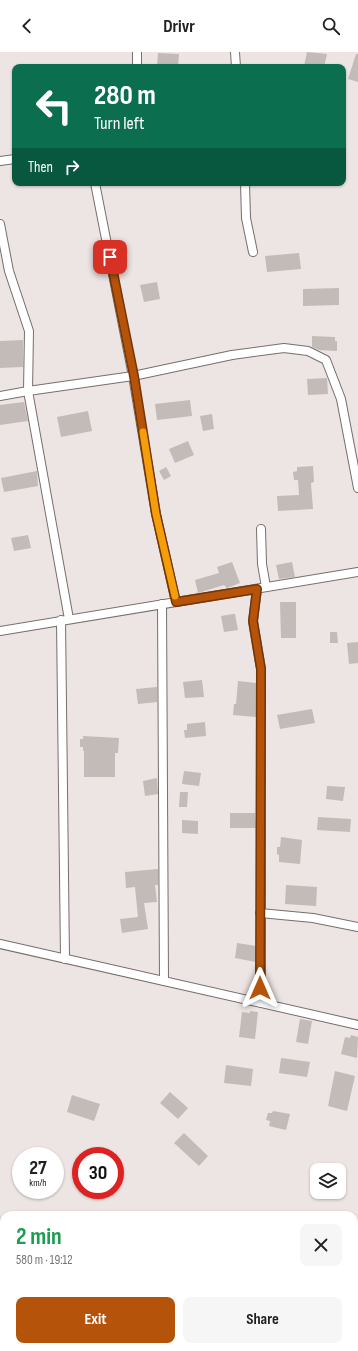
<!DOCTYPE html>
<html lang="en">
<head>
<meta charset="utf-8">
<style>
  :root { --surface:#fff; --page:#f6f6f6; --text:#202124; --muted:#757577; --accent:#b45309 }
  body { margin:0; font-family:"Sofia Sans Condensed",sans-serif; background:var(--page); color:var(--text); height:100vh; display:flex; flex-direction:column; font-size:15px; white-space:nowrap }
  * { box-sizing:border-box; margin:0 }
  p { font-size:13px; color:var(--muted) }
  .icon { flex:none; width:22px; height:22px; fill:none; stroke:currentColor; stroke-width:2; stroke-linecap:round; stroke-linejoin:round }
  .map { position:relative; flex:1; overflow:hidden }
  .details { position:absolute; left:0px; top:1159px; width:358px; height:140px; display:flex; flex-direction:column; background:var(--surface); border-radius:12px 12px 0 0; box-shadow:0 1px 3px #0004 }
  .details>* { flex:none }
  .top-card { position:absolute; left:12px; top:12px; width:334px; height:122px; border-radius:8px; box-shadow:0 1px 3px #0004; background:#0b6e4f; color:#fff; overflow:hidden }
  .fabs { position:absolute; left:310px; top:1111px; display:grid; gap:8px }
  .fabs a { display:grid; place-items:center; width:36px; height:36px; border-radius:8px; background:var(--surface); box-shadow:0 1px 3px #0004; font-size:20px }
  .speed { position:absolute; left:12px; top:1095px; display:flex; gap:8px; font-size:20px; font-weight:700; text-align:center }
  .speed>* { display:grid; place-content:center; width:52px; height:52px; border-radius:50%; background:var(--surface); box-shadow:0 1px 3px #0004; line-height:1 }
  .speed small { font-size:10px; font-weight:400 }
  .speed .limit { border:6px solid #d22; background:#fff; color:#111 }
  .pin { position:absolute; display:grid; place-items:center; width:34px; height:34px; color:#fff; margin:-17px; border-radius:8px; box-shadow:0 2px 6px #0006 }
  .me { position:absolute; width:44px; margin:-22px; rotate:0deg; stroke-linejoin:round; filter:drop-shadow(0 0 3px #0008) }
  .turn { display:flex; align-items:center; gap:14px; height:84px; padding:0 16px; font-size:18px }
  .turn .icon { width:52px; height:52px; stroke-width:2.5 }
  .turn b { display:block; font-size:28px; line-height:34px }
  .then { display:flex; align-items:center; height:38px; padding:0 16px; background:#0003; gap:8px; font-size:15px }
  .round { display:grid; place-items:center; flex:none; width:42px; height:42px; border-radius:8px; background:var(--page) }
  .head { display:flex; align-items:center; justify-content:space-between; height:68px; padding:0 16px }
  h1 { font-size:24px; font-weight:700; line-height:30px; color:#1e9e55 }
  .primary-button { display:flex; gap:8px; margin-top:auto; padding:8px 16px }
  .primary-button a { flex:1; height:46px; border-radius:8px; background:var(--accent); color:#fff; font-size:16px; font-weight:700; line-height:46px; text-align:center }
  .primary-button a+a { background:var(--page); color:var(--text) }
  header { display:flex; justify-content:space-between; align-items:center; height:52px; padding:0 16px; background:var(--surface); font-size:18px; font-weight:700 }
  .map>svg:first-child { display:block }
  .building { fill:#c2bbb8 }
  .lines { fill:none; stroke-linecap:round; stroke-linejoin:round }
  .minor-casing { stroke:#766f6d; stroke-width:10 }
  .minor { stroke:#fff; stroke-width:8 }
  .route-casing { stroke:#753606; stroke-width:10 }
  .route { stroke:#b45309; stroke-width:7 }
  .slow { stroke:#f59e0b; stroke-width:7 }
</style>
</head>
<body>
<header><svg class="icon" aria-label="back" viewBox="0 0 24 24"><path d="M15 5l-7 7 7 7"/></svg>Drivr<svg class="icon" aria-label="search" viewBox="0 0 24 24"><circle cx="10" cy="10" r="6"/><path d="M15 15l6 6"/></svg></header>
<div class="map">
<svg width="358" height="1299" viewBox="0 0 358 1299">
  <rect width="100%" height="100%" fill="#ede5e3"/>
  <!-- building -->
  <g class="building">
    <path d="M307,0L327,2L324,15L304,14Z"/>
    <path d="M158,1L179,2L178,15H157Z"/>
    <path d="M356,2H358V30L348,27Z"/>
    <path d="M299,201L301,217L267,220L265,204Z"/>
    <path d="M157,230L160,247L144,250L140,233Z"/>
    <path d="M339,236V253L303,254V237Z"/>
    <path d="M312,284L335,285V289H337V299L319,298L312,295Z"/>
    <path d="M23,288V315L0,316V289Z"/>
    <path d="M327,326L328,342L308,343L307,327Z"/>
    <path d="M190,348L192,364L157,368L155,352Z"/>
    <path d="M24,350L28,369L0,373V353Z"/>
    <path d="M88,359L92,379L61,385L57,365Z"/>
    <path d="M212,362L214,377L203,379L200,364Z"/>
    <path d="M188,389L194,403L175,411L169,397Z"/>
    <path d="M313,414L314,430L311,431L313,457L278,459L277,444L299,443L298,428H294L293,420L297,419V415Z"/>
    <path d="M166,415L171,424L164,428L159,419Z"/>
    <path d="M37,419L38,434L4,440L1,426Z"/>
    <path d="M28,483L31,496L14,499L11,486Z"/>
    <path d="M232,510L240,531L227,536L224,533L198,541L195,528L219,521L217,515Z"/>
    <path d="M292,510L295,525L279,527L276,513Z"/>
    <path d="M280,550H296V586H281Z"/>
    <path d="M233,562H235L238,578L224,580L221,564Z"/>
    <path d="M330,580H337L338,591H330Z"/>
    <path d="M358,590V611L349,612L347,591Z"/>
    <path d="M202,628L204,645L185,646L183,630Z"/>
    <path d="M238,629L256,631V665L233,663L234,652H236Z"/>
    <path d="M157,635V650L138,652L136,637Z"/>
    <path d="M312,657L315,671L280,677L277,663Z"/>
    <path d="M205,670L206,684L185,686L184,678H187V672Z"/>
    <path d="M83,684L119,686L118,701H115V725H84V699H83V695H80V687H83Z"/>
    <path d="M184,719L201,721L199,734L182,732Z"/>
    <path d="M157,726L158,742L145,744L143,729Z"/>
    <path d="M327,734L345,735L343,749L326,747Z"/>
    <path d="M180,740H188L187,755H179Z"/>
    <path d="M230,761H255L256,776H230Z"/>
    <path d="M318,765L351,767L350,780L317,778Z"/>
    <path d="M182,768L198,769V782L182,781Z"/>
    <path d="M281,785L302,788L300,812L279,810V803L277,802V795H280Z"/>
    <path d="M158,817V833H155L157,850L144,851L148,877L122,881L120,867L138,865L135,835L126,836L125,820Z"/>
    <path d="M286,833L317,835L316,854L285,852Z"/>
    <path d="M237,891L256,894V910L235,906Z"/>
    <path d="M250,959L258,960L255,987L239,985L242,960L250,961Z"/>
    <path d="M300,967L312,969L308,992L296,990Z"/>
    <path d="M351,983L358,985L357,1006L341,1002L345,985L350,986Z"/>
    <path d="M281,1006L310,1010L307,1025L279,1021Z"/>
    <path d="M226,1013L253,1017L251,1034L224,1031Z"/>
    <path d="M335,1019L355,1024L347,1059L328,1054Z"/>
    <path d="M170,1040L188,1056L178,1067L160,1051Z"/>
    <path d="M72,1043L100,1052L94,1069L67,1060Z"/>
    <path d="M273,1059L290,1062L286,1078L269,1074L270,1069L266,1068L268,1061H272Z"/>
    <path d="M184,1081L208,1104L199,1114L174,1091Z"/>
  </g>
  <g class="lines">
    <defs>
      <g id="minor">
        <path d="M137,0V15"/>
        <path d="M235,0L236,15"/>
        <path d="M0,109L15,107"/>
        <path d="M95,131L133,324L156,462L176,550"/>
        <path d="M245,131L246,166L253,200"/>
        <path d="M0,172L9,219L29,279L28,339L0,344"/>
        <path d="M261,477L262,512L266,535"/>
        <path d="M257,537L253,569L261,617V951"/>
        <path d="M162,552L164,929"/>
        <path d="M69,567L28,339L133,324L232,303L284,296L308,299L326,308L341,347L358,436"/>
        <path d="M61,568L65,907"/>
        <path d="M0,579L358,520"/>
        <path d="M260,861L313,866L358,875"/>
        <path d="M0,892L358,973"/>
        <path d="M0,1185L4,1187"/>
        <path d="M230,1295L238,1299"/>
      </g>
    </defs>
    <!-- minor casing -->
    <use href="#minor" class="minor-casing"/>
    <!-- minor -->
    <use href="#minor" class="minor"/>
  </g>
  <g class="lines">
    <defs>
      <path id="route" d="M110,205L134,324L156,462L176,550L257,537L253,569L261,617L260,936"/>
    </defs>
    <!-- route casing -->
    <use href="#route" class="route-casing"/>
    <!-- route -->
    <use href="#route" class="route"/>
    <!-- slow -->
    <path class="slow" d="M143,380L156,462L175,544"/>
  </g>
</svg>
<div class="fabs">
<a><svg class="icon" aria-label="layers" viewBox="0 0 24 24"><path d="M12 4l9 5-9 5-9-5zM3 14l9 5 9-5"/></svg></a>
</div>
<div class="speed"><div>27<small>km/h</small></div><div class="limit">30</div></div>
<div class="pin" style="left:110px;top:205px;background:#d93025"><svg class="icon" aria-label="arrive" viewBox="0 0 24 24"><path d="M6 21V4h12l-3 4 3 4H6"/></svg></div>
<svg class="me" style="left:260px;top:936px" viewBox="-20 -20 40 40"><path d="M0-17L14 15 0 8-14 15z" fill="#b45309" stroke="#fff" stroke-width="4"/></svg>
<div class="top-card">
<div class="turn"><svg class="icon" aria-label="left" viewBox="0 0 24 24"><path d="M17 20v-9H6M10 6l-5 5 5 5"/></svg><div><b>280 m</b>Turn left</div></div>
<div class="then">Then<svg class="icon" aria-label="right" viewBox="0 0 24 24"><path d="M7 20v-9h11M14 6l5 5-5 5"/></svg></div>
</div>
<section class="details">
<div class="head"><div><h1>2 min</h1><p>580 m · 19:12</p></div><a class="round"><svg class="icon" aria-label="close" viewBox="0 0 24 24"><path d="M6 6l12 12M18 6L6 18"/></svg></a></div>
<div class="primary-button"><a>Exit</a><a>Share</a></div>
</section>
</div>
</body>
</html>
